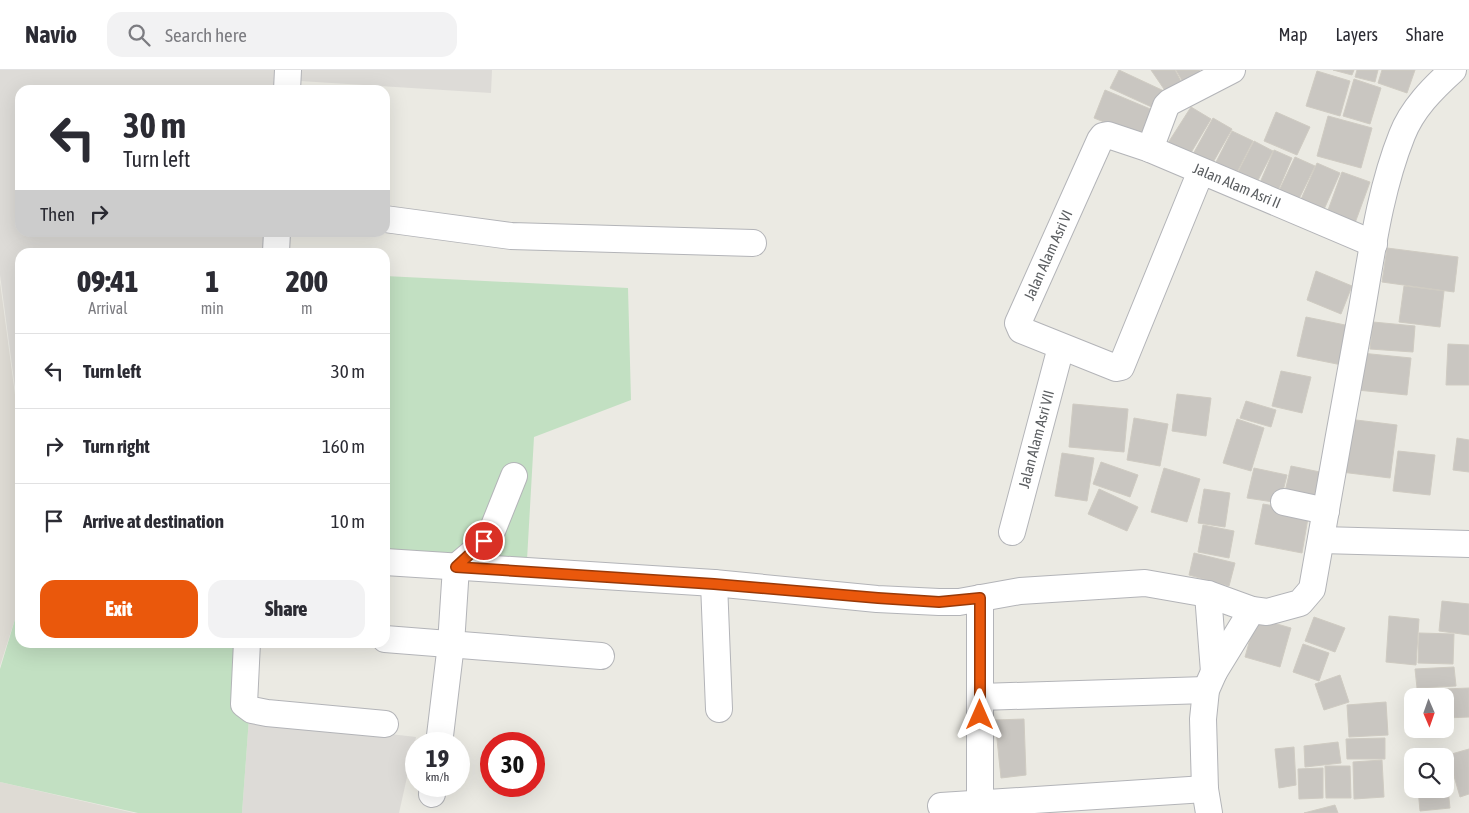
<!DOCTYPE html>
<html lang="en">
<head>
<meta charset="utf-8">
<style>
  :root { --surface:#fff; --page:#f2f2f3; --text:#2b2b33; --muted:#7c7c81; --line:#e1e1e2; --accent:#ea580c }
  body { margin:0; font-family:"Asap Condensed",sans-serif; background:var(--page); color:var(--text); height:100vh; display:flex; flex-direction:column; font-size:19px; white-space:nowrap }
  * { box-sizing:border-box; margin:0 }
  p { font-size:16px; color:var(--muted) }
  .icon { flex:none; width:28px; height:28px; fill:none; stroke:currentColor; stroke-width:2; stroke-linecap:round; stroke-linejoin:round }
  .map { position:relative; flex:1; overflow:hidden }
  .side { position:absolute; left:15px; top:178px; width:375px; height:400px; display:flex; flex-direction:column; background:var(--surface); border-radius:15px; box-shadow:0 5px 20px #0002 }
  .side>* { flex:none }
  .guide { position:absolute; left:15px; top:15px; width:375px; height:152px; border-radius:15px; box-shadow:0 5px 20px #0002; background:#fff; color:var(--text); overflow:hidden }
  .needle { width:32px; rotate:178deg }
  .buttons { position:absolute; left:1404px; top:618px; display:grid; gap:10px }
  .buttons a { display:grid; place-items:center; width:50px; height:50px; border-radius:10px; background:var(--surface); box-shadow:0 5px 20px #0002; font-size:25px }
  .speed { position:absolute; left:405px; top:662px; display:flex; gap:10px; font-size:25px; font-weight:700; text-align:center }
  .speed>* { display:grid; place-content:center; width:65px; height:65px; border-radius:50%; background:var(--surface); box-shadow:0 5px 20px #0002; line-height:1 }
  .speed small { font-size:12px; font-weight:400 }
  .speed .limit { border:8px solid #d22; background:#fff; color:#111 }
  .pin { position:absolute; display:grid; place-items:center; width:42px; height:42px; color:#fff; margin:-21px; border:2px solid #fff; border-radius:50%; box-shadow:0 1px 5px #0007 }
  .me { position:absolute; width:55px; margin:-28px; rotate:0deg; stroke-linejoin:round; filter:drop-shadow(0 0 4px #0008) }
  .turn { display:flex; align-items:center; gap:18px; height:105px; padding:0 25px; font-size:22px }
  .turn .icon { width:65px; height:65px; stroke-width:2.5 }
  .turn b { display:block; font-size:35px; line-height:42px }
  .then { display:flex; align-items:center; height:48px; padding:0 25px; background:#0003; gap:10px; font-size:19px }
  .eta { display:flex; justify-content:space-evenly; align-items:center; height:85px; text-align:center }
  .eta b { font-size:30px; font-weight:800; line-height:35px }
  .cta { display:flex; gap:10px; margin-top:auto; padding:10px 25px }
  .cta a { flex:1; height:58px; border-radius:15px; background:var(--accent); color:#fff; font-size:20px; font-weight:800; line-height:58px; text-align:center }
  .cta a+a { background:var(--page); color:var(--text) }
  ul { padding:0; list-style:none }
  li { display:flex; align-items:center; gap:15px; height:75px; padding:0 25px; border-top:1px solid var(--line) }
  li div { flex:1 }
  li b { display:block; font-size:19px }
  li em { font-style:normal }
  header { display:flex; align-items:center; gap:30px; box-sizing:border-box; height:70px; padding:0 25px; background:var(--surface); border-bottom:1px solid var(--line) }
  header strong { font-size:24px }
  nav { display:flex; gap:28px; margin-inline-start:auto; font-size:18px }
  .search { width:350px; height:45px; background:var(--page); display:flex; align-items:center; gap:12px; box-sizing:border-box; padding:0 18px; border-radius:15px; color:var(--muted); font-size:19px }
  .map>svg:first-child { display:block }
  .industrial { fill:#dddbd7 }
  .education { fill:#dedbd4 }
  .green { fill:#c2e0c2 }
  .building { fill:#c9c6c1; stroke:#cfcbc2 }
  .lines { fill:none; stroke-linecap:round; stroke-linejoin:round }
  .minor-casing { stroke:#b3b4b8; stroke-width:28 }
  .minor { stroke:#fff; stroke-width:26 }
  .route-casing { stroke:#983908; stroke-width:12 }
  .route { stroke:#ea580c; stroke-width:9 }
  .labels { text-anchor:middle; stroke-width:4; stroke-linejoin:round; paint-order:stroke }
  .street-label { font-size:15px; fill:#5b5e61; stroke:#fff }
</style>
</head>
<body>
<header>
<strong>Navio</strong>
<div class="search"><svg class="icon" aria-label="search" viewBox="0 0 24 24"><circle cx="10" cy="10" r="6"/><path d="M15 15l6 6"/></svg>Search here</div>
<nav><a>Map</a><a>Layers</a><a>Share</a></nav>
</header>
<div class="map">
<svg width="1469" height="743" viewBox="0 0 1469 743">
  <rect width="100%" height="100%" fill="#ebeae3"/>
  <!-- industrial -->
  <g class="industrial">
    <path d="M0,0H492L491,23L300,11L299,20H20V162L289,163L288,182H20V334L17,333L0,205Z"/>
    <path d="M249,648L416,667L399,743H242Z"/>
  </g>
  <!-- education -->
  <g class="education">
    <path d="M0,212L16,332V546L0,596Z"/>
    <path d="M0,712L134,743H0Z"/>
  </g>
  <!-- green -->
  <g class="green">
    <path d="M385,206L628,218L631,330L534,367L527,490L385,483Z"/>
    <path d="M17,333L20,334V572L253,573L249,648L242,743H138L0,712V599L16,546Z"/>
  </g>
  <!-- building -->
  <g class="building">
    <path d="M1119,0L1164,21L1156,39L1110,18Z"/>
    <path d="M1151,0H1175L1183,15L1166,22Z"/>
    <path d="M1176,0H1199L1202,5L1184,14Z"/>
    <path d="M1333,0H1354L1352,5Z"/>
    <path d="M1357,0H1378L1375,12L1355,7Z"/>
    <path d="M1382,0H1415L1407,23L1378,13Z"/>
    <path d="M1317,1L1350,11L1340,46L1306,36Z"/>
    <path d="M1354,9L1381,18L1370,54L1343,46Z"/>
    <path d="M1105,20L1155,41L1144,68L1094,48Z"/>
    <path d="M1191,37L1211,49L1189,86L1168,73Z"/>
    <path d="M1276,42L1310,57L1297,85L1264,71Z"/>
    <path d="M1328,46L1372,58L1361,98L1317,86Z"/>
    <path d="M1213,48L1232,59L1211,96L1192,86Z"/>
    <path d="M1232,61L1253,71L1235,106L1214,96Z"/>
    <path d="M1254,71L1273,81L1255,116L1236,106Z"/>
    <path d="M1274,80L1292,88L1277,123L1259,115Z"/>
    <path d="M1295,87L1315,96L1297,133L1278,123Z"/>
    <path d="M1317,93L1340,103L1322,144L1299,134Z"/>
    <path d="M1342,102L1370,112L1355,153L1327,143Z"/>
    <path d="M1387,178L1458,187L1454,222L1382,212Z"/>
    <path d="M1316,201L1352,216L1341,244L1307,230Z"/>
    <path d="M1404,216L1444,221L1440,257L1399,252Z"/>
    <path d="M1306,247L1350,256L1342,295L1297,286Z"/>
    <path d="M1373,252L1415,256L1413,282L1370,279Z"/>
    <path d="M1448,274L1469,275V315H1446Z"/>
    <path d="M1361,283L1411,288L1407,325L1357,320Z"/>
    <path d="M1281,301L1311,307L1302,343L1272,336Z"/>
    <path d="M1177,324L1211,328L1206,366L1172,361Z"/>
    <path d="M1246,331L1276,340L1271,357L1240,348Z"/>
    <path d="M1073,334L1128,339L1124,382L1069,377Z"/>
    <path d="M1134,348L1168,354L1160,396L1127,390Z"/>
    <path d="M1237,349L1264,358L1251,401L1223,393Z"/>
    <path d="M1348,349L1397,355L1390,408L1341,402Z"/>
    <path d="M1457,368L1469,370V402L1453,400Z"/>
    <path d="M1398,381L1435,385L1430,425L1393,421Z"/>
    <path d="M1062,383L1094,388L1087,431L1055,426Z"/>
    <path d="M1101,392L1138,405L1130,427L1093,414Z"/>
    <path d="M1291,396L1320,402L1314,433L1284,426Z"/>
    <path d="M1164,398L1200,409L1187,452L1151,442Z"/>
    <path d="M1254,398L1287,405L1280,433L1247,428Z"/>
    <path d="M1099,419L1138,437L1127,461L1088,444Z"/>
    <path d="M1204,419L1230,423L1225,457L1198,453Z"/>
    <path d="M1263,434L1309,442L1302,483L1255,474Z"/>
    <path d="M1203,455L1234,461L1229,488L1198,482Z"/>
    <path d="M1194,483L1235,493L1229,516L1189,505Z"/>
    <path d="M1442,531L1469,534V565L1439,561Z"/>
    <path d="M1389,546L1419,549L1416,595L1386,592Z"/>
    <path d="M1314,547L1345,558L1335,582L1305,571Z"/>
    <path d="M1256,548L1291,558L1280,597L1245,587Z"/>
    <path d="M1419,563L1454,564L1453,594L1418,593Z"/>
    <path d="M1303,574L1329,583L1319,611L1293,602Z"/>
    <path d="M1454,597L1456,616L1417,618L1415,599Z"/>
    <path d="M1340,605L1349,632L1324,640L1315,614Z"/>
    <path d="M1469,618V647L1445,648V626H1421L1420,620Z"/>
    <path d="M1386,632L1388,665L1349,667L1347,635Z"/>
    <path d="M1024,649L1026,705L1001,708L995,650Z"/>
    <path d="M1385,668V689H1347L1346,669Z"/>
    <path d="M1338,672L1341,693L1305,697L1304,676Z"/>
    <path d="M1294,677L1296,715L1279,718L1275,679Z"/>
    <path d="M1469,679V724L1460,727L1448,685Z"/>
    <path d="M1382,690L1384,727L1354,729L1353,692Z"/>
    <path d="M1445,690L1450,738L1420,741L1418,719H1445Z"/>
    <path d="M1325,696H1350L1351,728H1326Z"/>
    <path d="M1323,698V728L1299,729L1298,699Z"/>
    <path d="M1335,735L1338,743H1304Z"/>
  </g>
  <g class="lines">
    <defs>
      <g id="minor">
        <path d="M287,20L288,0"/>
        <path d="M1150,79L1166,36L1170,32L1232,0"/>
        <path id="s1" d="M1201,101L1121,297L1116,298L1021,260L1018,253L1100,70L1103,66L1108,65L1150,79L1374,174"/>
        <path d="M385,149L511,166L753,173"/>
        <path d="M276,182L277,162"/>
        <path d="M1284,432L1326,441"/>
        <path id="s2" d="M1012,462L1061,277"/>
        <path d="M1321,470L1469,474"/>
        <path d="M385,492L714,513L877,529L939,532H959L1020,521L1145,513L1208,524L1252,540L1267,542L1300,533L1312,519C1328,426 1345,332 1362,239C1372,181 1380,120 1402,65C1412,39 1433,18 1453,0"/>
        <path d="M714,513L719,639"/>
        <path d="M1208,524L1214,602"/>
        <path d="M980,528V732"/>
        <path d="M385,569L601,586"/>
        <path d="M247,572L244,634L252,640L267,643L385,654"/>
        <path d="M980,627L1206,620"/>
        <path d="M439,674L451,574L456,497L475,481L492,461L514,406"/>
        <path d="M432,724L433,716"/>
        <path d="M941,736L1205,719"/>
        <path d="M1209,743L1205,719L1203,649L1206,620L1214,602L1252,540"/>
      </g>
    </defs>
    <!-- minor casing -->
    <use href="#minor" class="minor-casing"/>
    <!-- minor -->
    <use href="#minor" class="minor"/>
  </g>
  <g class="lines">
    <defs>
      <path id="route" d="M484,471L456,497L714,514L878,528L939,532L980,528V645"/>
    </defs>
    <!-- route casing -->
    <use href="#route" class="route-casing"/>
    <!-- route -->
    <use href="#route" class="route"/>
  </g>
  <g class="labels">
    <!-- street labels -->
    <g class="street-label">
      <text dy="5" stroke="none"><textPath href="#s1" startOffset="676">Jalan Alam Asri II</textPath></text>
      <text dy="5" stroke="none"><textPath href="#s1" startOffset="401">Jalan Alam Asri VI</textPath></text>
      <text dy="5" stroke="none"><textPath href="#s2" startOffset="96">Jalan Alam Asri VII</textPath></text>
    </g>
  </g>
</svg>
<div class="buttons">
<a><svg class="needle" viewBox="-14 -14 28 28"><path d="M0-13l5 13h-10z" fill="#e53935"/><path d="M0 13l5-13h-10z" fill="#7c7c81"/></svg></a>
<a><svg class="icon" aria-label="search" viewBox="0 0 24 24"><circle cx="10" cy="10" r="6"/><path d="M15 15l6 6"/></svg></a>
</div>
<div class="speed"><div>19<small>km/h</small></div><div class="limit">30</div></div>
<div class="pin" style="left:484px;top:471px;background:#d93025"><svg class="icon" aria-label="arrive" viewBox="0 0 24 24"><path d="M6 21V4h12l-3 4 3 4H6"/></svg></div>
<svg class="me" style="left:980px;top:645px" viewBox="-20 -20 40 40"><path d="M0-17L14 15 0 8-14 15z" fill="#ea580c" stroke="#fff" stroke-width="4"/></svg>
<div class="guide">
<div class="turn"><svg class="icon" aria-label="left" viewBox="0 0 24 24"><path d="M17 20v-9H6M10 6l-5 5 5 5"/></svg><div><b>30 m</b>Turn left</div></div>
<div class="then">Then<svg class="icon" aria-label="right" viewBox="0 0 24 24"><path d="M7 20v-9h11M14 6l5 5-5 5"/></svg></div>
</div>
<section class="side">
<div class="eta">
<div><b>09:41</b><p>Arrival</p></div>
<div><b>1</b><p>min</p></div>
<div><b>200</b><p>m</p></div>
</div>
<ul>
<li><svg class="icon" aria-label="left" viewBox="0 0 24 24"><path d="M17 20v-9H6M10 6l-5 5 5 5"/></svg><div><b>Turn left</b></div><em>30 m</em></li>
<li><svg class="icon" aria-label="right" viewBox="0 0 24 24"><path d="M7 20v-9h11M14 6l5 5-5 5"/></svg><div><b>Turn right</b></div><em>160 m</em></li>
<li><svg class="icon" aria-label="arrive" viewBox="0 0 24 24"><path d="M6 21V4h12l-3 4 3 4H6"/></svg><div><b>Arrive at destination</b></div><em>10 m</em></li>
</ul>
<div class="cta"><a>Exit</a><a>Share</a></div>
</section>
</div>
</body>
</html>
